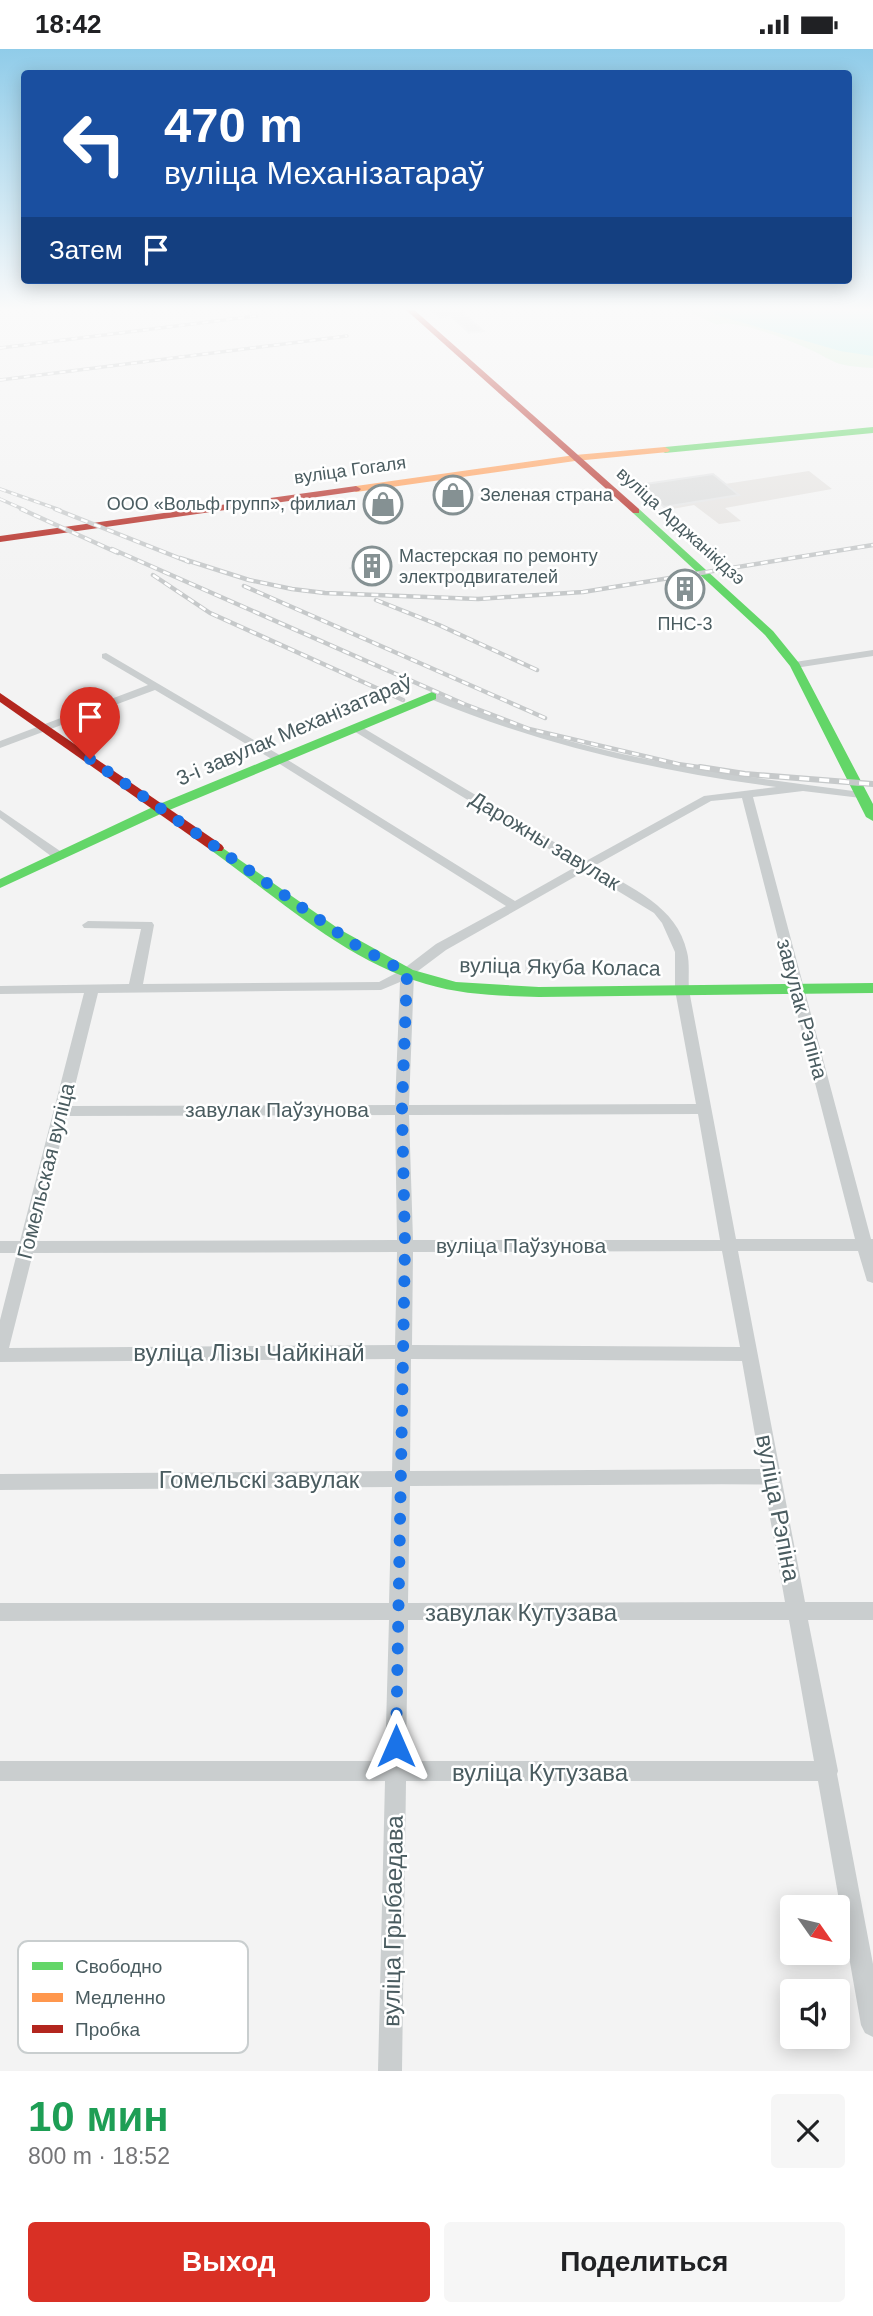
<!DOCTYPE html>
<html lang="ru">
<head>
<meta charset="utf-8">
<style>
  :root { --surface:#fff; --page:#f6f6f6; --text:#202124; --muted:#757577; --accent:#d93025 }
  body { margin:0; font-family:Helvetica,sans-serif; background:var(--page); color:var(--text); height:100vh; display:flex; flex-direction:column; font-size:26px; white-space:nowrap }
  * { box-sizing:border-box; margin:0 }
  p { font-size:23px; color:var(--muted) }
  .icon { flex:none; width:38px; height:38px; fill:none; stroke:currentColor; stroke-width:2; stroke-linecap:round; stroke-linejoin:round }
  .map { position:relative; height:2022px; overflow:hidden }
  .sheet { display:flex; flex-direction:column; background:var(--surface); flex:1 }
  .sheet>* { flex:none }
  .banner { position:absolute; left:21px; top:21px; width:831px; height:214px; border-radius:7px; box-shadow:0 4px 18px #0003; background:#1a4fa0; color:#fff; overflow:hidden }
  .needle { width:46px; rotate:124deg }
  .fabs { position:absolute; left:780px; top:1846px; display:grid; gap:14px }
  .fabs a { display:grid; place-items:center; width:70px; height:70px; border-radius:7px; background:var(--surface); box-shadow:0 4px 18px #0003; font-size:35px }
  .pin { position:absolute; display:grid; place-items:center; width:60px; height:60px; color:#fff; margin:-72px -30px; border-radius:50% 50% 50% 0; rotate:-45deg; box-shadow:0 0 7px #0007 }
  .pin .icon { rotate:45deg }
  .me { position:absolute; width:77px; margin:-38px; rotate:0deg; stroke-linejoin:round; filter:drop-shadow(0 0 5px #0008) }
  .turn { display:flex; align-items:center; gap:24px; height:147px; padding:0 28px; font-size:32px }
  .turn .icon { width:91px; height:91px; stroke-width:2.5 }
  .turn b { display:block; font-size:49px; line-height:60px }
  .then { display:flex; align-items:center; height:66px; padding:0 28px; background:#0003; gap:14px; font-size:26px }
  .round { display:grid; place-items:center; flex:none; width:74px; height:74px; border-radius:7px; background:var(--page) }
  .overview { display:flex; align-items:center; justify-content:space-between; height:119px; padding:0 28px }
  h1 { font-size:42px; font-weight:600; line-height:52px; color:#1e9e55 }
  .primary-button { display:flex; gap:14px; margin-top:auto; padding:14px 28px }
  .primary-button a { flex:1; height:80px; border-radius:7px; background:var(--accent); color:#fff; font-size:28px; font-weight:600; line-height:80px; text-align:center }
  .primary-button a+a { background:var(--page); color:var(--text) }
  .status { display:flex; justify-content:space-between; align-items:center; height:49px; padding:0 35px; background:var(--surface); direction:ltr }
  .status svg { height:19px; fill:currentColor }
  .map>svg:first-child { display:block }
  .commercial { fill:#e5e3e1 }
  .green { fill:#d8f2db }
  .water { fill:#adefeb }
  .building { fill:#dbdcdc; stroke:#e4e5e6; stroke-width:2 }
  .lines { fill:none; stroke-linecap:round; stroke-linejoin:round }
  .street { fill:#cacecf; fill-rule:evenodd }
  .fast { fill:#63d668; fill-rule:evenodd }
  .slow { fill:#ff974d; fill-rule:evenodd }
  .jam { fill:#b3261e; fill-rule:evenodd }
  .rail-far2-casing { stroke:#c6c9ca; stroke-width:3.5 }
  .rail-far1-casing { stroke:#c6c9ca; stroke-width:4.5 }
  .rail-casing { stroke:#c6c9ca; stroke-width:6 }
  .rail-far2 { stroke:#fff; stroke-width:2; stroke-dasharray:6; stroke-linecap:butt }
  .rail-far1 { stroke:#fff; stroke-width:2.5; stroke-dasharray:7; stroke-linecap:butt }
  .rail { stroke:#fff; stroke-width:3.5; stroke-dasharray:10; stroke-linecap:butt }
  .route { stroke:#1a73e8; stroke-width:12; stroke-dasharray:0 21.6 }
  .labels { text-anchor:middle; stroke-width:5; stroke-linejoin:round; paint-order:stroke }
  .far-street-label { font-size:18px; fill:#4a5c60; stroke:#fff }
  .far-poi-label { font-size:18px; fill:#4a5c60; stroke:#fff; text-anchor:start }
  .street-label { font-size:21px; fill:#4a5c60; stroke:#fff }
  .near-street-label { font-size:24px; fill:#4a5c60; stroke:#fff }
  .key { fill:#fff; stroke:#c9cecf; stroke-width:2 }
  .key-label { font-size:19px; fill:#4a5c60 }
</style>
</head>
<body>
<div class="status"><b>18:42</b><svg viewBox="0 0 49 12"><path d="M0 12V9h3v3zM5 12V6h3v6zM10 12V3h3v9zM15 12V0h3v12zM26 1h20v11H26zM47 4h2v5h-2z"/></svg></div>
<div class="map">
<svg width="873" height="2022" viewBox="0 0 873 2022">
  <rect width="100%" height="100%" fill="#f3f3f3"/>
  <!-- commercial -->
  <path class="commercial" d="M809,422L832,440L725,459L741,472L719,475L694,456L667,461L664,458L738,446L725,435Z"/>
  <!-- green -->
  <path class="green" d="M680,259H873V319C862,318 851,318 840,315C830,312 821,305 811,301C793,293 733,268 717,276Z"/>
  <!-- water -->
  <path class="water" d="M704,259H873V307L840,302L716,266Z"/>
  <!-- building -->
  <g class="building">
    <path d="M430,259H464V265L484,282L469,284L451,267L440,268Z"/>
    <path d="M713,425L739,446L664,458L659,453L651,454L632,437Z"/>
    <path d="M376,503L388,510L380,513L391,518L367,527L351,519L361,515L354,512Z"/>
    <path d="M526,912H559V924L526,923Z"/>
  </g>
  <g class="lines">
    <!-- street -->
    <g class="street">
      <path d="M873,601V607L795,619L790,616L795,613Z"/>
      <path d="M106,604L283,708L515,852L577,817L352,681V677H360L586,812L704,747L776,738C656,722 541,696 428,649V645H436C470,659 505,673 541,684C645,715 753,729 861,743L867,746L861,749L803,742L753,748L871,1190H873V1234L867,1232L858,1202H738L805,1553H873V1571H808L838,1722L837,1725L873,1915V1988L865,1984L861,1976L818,1732H406L402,2022H378L385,1732H0V1712H385L389,1571L0,1572V1554H389L392,1438L0,1441V1425L392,1422L395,1310L0,1313V1271L17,1204H0V1192H20L84,944L0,945V937L129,935L141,880L84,879L82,876L88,872L152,873L154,876L143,935L379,933L402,921L436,895L506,857L275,712L155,641L0,699V692L148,636L102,609V605ZM742,749L855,1190H736L689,941C688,929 690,914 687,903C677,857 631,839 594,817L711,752ZM585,822L654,864L662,874L675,903V941L696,1055L409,1056L414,925L446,901ZM400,933L395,1056L70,1057L98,944L381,941ZM698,1065L720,1191H413L409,1066ZM395,1066L397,1191L36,1192L67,1067ZM722,1202L740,1298L412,1296L413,1203ZM397,1203L395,1296L9,1299L33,1204ZM411,1310L742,1312L761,1420L410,1422ZM764,1435L785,1553L408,1554L410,1437ZM408,1571H789L814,1712H406Z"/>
      <path d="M0,761L63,804L65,807L63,810H55L0,769Z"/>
    </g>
    <!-- fast -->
    <g class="fast">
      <path d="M873,378V384L665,404L660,401L665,398Z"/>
      <path d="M633,460H639L773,582L799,614L873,755V772L866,768L790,617L765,586L633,464Z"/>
      <path d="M432,643L436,644V650L167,762L0,839V830L157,756Z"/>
      <path d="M217,795L339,880L413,921L456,933L539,938L873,934V944L539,948C501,947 463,946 426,935C346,912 279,850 212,802L210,799L212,796Z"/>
    </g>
    <!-- slow -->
    <path class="slow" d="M665,398L670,401L668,403L575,412L356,443L351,440L356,437L575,406Z"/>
    <!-- jam -->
    <g class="jam">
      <path d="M404,259H412L639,460V464H633Z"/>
      <path d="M356,437L361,440L359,442L0,493V487Z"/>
      <path d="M0,644L222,796L224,799L222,802H212L0,653Z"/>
    </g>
    <defs>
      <g id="rail-far2">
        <path d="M0,299L256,267"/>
        <path d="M0,331L347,287"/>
        <path d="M0,440L60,461"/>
        <path d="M0,450L25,461"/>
      </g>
      <g id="rail-far1">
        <path d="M21,460L118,504"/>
        <path d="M55,460L189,513"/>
        <path d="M112,500L464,655L529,680L678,715L712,720"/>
        <path d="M180,509L249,531L292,540L325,544L478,550L583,543L873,496"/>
        <path d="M153,526L210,564L403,651"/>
        <path d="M244,537L545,669"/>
        <path d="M376,551L439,576L537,621"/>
      </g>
      <path id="rail" d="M700,718L745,725L873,735"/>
    </defs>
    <!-- rail-far2 casing -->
    <use href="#rail-far2" class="rail-far2-casing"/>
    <!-- rail-far1 casing -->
    <use href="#rail-far1" class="rail-far1-casing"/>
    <!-- rail casing -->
    <use href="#rail" class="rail-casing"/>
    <!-- rail-far2 -->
    <use href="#rail-far2" class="rail-far2"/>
    <!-- rail-far1 -->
    <use href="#rail-far1" class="rail-far1"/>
    <!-- rail -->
    <use href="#rail" class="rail"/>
  </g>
  <!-- sky -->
  <linearGradient id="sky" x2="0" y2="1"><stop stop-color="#90cce9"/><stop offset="0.48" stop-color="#fafafa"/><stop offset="1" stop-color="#fafafa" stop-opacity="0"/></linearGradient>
  <rect width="873" height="542" fill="url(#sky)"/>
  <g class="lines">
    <!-- route -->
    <path class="route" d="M90,710L357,897L407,924L402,1060L405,1196L396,1697"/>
  </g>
  <!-- icons -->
  <defs>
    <symbol id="shop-ring" viewBox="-11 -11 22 22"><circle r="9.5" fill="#fff" stroke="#859193" stroke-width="1.5"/><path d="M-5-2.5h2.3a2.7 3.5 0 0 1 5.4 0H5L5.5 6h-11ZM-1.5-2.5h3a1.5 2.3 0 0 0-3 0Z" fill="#859193"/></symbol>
    <symbol id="building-ring" viewBox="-11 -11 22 22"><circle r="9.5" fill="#fff" stroke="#859193" stroke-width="1.5"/><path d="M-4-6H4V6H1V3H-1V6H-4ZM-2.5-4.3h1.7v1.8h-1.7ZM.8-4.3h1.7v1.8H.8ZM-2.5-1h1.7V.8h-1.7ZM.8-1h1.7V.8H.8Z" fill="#859193"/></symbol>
  </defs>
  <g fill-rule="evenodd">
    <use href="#shop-ring" x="431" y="424" width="44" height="44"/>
    <use href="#shop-ring" x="361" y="433" width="44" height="44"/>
    <use href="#building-ring" x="350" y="495" width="44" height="44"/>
    <use href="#building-ring" x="663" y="518" width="44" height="44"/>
  </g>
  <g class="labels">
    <!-- far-street labels -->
    <g class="far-street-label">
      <text transform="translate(350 421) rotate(-8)" y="6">вуліца Гогаля</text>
      <text transform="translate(681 477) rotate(42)" y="6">вуліца Арджанікідзэ</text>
    </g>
    <!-- far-poi labels -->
    <g class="far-poi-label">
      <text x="480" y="452">Зеленая страна</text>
      <text x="356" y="461" text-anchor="end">ООО «Вольф групп», филиал</text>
      <text x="399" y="513">Мастерская по ремонту<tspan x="399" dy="21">электродвигателей</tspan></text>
      <text x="685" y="581" text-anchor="middle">ПНС-3</text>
    </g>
    <!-- street labels -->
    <g class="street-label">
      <text transform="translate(294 681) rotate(-23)" y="7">3-і завулак Механізатараў</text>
      <text transform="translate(545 792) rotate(31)" y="7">Дарожны завулак</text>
      <text transform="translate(560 918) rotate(1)" y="7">вуліца Якуба Коласа</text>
      <text transform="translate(802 960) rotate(75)" y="7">завулак Рэпіна</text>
      <text x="277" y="1068">завулак Паўзунова</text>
      <text transform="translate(46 1122) rotate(-76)" y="7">Гомельская вуліца</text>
      <text x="521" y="1204">вуліца Паўзунова</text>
    </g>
    <!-- near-street labels -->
    <g class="near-street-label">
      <text x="249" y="1312">вуліца Лізы Чайкінай</text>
      <text x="259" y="1439">Гомельскі завулак</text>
      <text transform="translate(778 1459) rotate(79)" y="8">вуліца Рэпіна</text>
      <text x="521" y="1572">завулак Кутузава</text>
      <text x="540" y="1732">вуліца Кутузава</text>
      <text transform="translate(393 1872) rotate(-89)" y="8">вуліца Грыбаедава</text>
    </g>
  </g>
  <!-- legend -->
  <rect x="18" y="1892" width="230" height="112" rx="10" class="key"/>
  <rect x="32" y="1913" width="31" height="8" fill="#63d668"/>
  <rect x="32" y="1944" width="31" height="9" fill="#ff974d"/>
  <rect x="32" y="1976" width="31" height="8" fill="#b3261e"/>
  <g class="key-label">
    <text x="75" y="1924">Свободно</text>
    <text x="75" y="1955">Медленно</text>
    <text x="75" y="1987">Пробка</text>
  </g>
</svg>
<div class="fabs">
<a><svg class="needle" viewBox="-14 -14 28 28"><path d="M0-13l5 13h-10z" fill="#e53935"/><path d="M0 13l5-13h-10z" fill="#757577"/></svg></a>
<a><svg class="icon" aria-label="sound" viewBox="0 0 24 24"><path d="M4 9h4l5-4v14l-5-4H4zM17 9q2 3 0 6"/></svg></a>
</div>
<div class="pin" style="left:90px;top:710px;background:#d93025"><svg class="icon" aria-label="arrive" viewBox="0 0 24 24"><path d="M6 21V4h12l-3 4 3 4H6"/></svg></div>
<svg class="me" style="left:396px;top:1697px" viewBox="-20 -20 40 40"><path d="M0-17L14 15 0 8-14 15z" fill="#1a73e8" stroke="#fff" stroke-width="4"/></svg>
<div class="banner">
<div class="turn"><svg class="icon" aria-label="left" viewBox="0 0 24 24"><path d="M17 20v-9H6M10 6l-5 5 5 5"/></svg><div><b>470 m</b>вуліца Механізатараў</div></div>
<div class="then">Затем<svg class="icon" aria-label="arrive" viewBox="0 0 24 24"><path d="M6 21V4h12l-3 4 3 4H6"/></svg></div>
</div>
</div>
<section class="sheet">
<div class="overview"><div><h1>10 мин</h1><p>800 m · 18:52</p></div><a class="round"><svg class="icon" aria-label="close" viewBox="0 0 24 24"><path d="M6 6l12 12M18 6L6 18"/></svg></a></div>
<div class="primary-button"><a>Выход</a><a>Поделиться</a></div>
</section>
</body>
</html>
